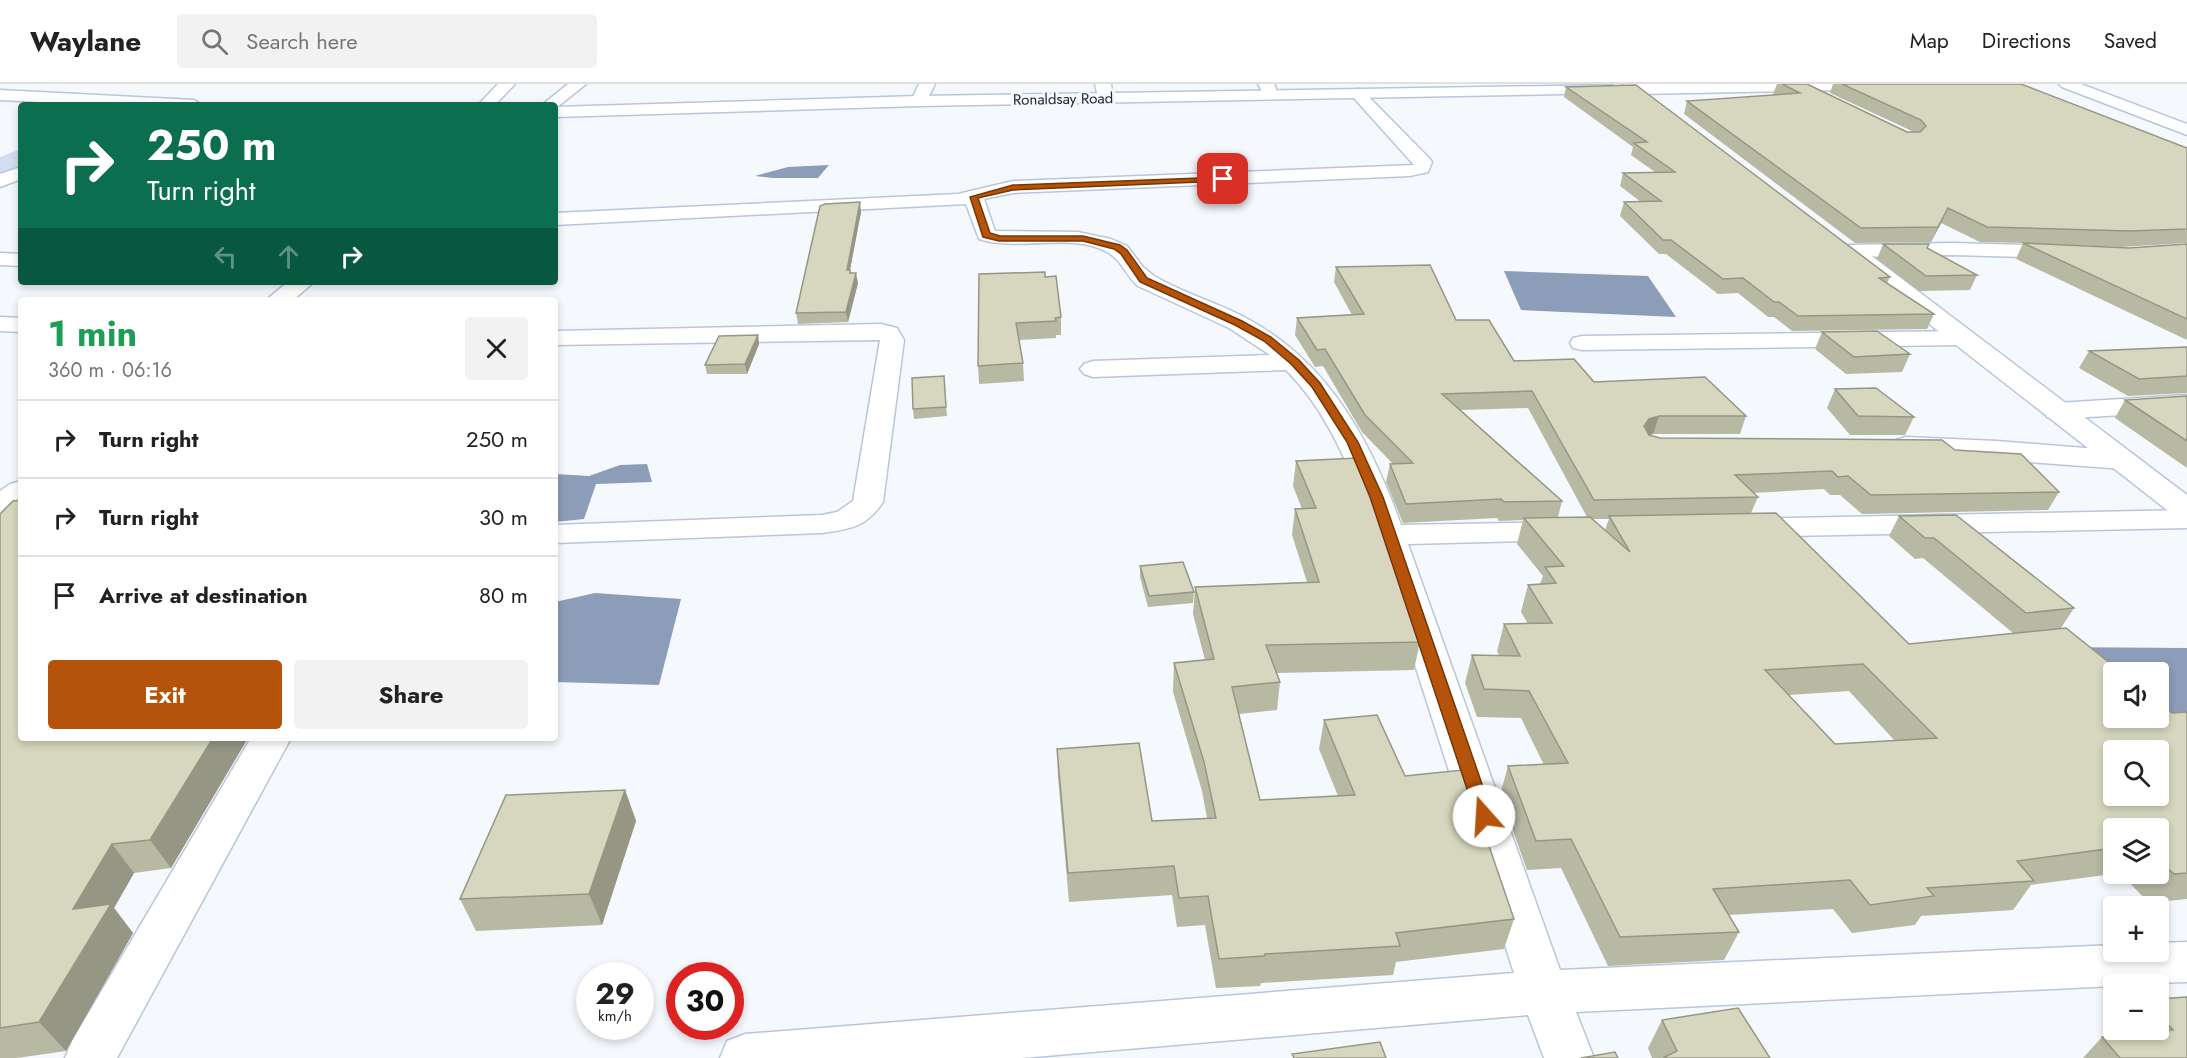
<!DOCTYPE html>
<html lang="en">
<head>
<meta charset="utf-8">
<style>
  :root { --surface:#fff; --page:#f2f2f2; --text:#222; --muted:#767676; --line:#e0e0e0; --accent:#b45309 }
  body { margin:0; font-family:Jost,sans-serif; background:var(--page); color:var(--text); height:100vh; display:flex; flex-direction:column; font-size:22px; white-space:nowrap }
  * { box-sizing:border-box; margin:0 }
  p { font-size:20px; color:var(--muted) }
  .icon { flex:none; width:33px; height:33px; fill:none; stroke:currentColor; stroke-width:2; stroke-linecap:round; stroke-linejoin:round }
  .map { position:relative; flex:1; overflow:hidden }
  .details { position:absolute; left:18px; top:213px; width:540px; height:444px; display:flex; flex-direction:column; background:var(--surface); border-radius:6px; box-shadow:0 3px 9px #0003 }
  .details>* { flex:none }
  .banner { position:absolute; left:18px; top:18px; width:540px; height:183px; border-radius:6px; box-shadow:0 3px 9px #0003; background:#0b6e4f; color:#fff; overflow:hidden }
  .tools { position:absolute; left:2103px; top:578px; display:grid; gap:12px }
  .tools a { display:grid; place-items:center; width:66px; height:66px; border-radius:6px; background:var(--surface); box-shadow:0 3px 9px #0003; font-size:30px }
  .speed { position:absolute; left:576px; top:878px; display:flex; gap:12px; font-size:30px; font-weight:700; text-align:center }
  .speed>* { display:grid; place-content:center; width:78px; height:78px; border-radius:50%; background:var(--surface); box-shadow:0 3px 9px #0003; line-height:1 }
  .speed small { font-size:15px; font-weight:400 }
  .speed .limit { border:9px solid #d22; background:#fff; color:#111 }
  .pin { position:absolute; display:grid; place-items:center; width:51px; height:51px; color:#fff; margin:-26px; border-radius:12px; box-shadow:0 3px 9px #0006 }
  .me { position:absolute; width:66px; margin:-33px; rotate:341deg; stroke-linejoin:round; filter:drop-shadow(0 0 4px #0008) }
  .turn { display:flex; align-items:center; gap:21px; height:126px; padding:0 30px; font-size:27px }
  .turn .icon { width:78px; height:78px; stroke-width:2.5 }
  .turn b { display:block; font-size:42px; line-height:51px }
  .lanes { display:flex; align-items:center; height:57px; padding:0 30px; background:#0003; justify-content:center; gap:30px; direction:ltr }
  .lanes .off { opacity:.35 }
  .round { display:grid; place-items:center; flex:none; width:63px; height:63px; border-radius:6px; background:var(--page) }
  .overview { display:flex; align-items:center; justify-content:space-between; height:102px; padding:0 30px }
  h1 { font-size:36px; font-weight:700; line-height:45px; color:#1e9e55 }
  .button { display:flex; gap:12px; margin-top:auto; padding:12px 30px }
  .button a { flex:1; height:69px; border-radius:6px; background:var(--accent); color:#fff; font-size:24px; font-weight:700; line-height:69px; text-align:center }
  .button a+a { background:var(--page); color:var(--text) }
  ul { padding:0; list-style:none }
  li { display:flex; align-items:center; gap:18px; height:78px; padding:0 30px; border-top:2px solid var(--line) }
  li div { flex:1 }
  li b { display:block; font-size:22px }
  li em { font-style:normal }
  header { display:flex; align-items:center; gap:36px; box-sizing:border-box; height:84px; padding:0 30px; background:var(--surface); border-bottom:2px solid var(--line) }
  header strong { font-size:28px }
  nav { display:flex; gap:33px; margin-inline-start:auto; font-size:21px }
  .search { width:420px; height:54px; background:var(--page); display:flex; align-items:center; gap:15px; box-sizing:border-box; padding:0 21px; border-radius:6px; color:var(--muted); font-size:22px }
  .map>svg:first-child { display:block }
  .green { fill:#d1def2 }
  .water { fill:#8b9db8 }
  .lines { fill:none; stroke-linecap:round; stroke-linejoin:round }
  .minor-casing { stroke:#b8c6dc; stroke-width:3 }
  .tertiary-casing { stroke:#b8c6dc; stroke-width:3 }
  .primary-casing { stroke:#b8c6dc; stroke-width:3 }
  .minor { fill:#fff; fill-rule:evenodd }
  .tertiary { fill:#fff; fill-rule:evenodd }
  .primary { fill:#fff; fill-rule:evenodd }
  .wall { fill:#b8b9a3; fill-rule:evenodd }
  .shaded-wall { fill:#969685 }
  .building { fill:#d6d7be; stroke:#969685; stroke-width:1.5; fill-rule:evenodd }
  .route { fill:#b45309; stroke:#753606; stroke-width:1.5 }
  .labels { text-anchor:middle; stroke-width:6; stroke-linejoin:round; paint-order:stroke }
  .far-street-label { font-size:15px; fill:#22272f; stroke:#f5f8fd }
</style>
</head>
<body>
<header>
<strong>Waylane</strong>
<div class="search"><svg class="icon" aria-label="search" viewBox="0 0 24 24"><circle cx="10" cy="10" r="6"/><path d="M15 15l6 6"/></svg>Search here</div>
<nav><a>Map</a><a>Directions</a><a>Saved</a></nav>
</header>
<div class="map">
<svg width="2187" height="974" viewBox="0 0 2187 974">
  <rect width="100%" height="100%" fill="#f5f8fd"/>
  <!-- green -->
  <path class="green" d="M21,65V82L0,91V73Z"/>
  <!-- water -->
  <g class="water">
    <path d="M829,81L818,94H773L755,92L788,83Z"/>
    <path d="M1504,187L1648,192L1676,233L1521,226Z"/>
    <path d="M647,380L652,398L596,400L584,435L555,438V390L589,392L620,381Z"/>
    <path d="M595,509L681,515L659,601L555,598V518Z"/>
    <path d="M2047,563L2187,564V654L2114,633H2158V588H2114Z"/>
  </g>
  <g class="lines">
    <defs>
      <g id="minor">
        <path d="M498,0H515L495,21H478Z"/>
        <path d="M919,0H935L925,20L919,22L911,17Z"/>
        <path d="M1095,0H1111L1113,14L1111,17H1099Z"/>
        <path d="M1258,0H1274L1279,12L1276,15H1266Z"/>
        <path d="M2059,0H2081L2187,40V51L2062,3Z"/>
        <path d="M1358,5L1363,7L1429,74L1432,78L1428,88L1410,92L1013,109L984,115L995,147L1078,148L1111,155L1127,162L1143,183L1154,192C1183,209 1216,218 1246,234C1328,278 1370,355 1401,441L1564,438L1575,440L1580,447L1575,454L1564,456L1408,460L1560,886L2114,861V867H2158V859L2187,858V898L2114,900V902L1576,928L1594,974H1544L1528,931L1022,974H720L727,957L745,950L1514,889L1361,413C1342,367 1322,322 1286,286L1093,293L1084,290L1080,285L1084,280L1093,277L1270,271L1229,244L1138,202C1126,192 1121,175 1107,168C1071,148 1019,168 979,155L966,120L555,141V129L958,110L1013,97L1414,81L1353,13L1350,10L1353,7Z"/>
        <path d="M21,83V95L0,103V90Z"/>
        <path d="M1952,159L2063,162L2071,163L2074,168L2071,173L2063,174L1952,171L1849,173L1841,172L1838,167L1841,162L1849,161Z"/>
        <path d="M0,169L21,170V182L0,181Z"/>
        <path d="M0,233L21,234V248L0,247Z"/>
        <path d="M881,240L897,244L904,256L883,418C866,443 851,445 822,449L555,459V441L822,431L837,428L853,417L880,256L555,261V247Z"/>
        <path d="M1962,247L1971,249L1974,254L1971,259L1962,261L1582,266L1573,264L1570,259L1573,254L1582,252Z"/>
        <path d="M2187,311V327L2057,335L2047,333L2043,327L2047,321L2057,319Z"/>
        <path d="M1906,353L1997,357L2123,367L2133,370L2137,376L2133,382L2123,385L1896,368L1892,362L1896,356Z"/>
        <path d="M2187,426V444L1745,453L1734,451L1729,444L1734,437L1745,435Z"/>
        <path d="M251,654H291L117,974H65L72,957Z"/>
      </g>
      <g id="tertiary">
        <path d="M568,0H586L556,24L555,21H542Z"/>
        <path d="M1623,0H1903L1895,5L1638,10L1633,8Z"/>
        <path d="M288,198H314L293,216H266Z"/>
        <path d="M21,397V420L11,427L0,430V407L10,400Z"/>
      </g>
      <g id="primary">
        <path d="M1611,1L1616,3L1619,6L1616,9L919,22L555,33V23L919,12Z"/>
        <path d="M0,6L194,16L202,21H103L0,16Z"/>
        <path d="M1853,163L1861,164L2187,411V435L2176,433L1845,174L1842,169L1845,164Z"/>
      </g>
    </defs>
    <!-- minor casing -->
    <use href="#minor" class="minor-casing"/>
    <!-- tertiary casing -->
    <use href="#tertiary" class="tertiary-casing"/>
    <!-- primary casing -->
    <use href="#primary" class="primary-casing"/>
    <!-- minor -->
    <use href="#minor" class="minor"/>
    <!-- tertiary -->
    <use href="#tertiary" class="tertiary"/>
    <!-- primary -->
    <use href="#primary" class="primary"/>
  </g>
  <!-- wall -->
  <g class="wall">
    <path d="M1777,0H1807L1907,48H1914L1830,9L1833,0H2021L2187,64V159L2121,163L2043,160L2129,164L2187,160V256L2016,175L2023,159L1980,158L1941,139L1931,158L1855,159L1684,30L1687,17L1776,11L1773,10Z"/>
    <path d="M1566,3L1890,193L1887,199L1934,230L1927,245L1792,247L1774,233H1768L1738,209L1718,210L1666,170H1659L1620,132L1624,118H1641L1620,102L1623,89L1655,88L1631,71L1633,63L1564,13Z"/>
    <path d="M861,128L850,186L858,199L848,238L798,240L796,229Z"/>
    <path d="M1883,160L1927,164L1977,191L1970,206L1919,207L1877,175Z"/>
    <path d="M1336,183L1456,236L1514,277L1594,298L1746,332L1740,350H1653L1649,351L1660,354L1955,366L2059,408L2048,426L1862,430L1840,411H1830L1824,405L1753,409L1758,413L1751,429L1909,560L2013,549L1923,474L1915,475L1889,452L1899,432L2074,524L2061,544L2172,629L2187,628V815L2149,819L2120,789L2031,801L2013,826L1921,832L1915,841L1852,849L1833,825L1729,831L1739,848L1724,876L1608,882L1561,784L1527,786L1500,711L1508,682L1544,681L1521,634L1477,633L1465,599L1472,571H1499L1497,567L1504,540H1528L1521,528L1528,501L1540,500L1543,492L1517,460L1523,436L1499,437L1497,434L1403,439L1386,398L1390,380H1393L1362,348L1323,282L1315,283L1295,251L1297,234L1352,231L1334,198ZM1528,324L1587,433H1558L1562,417L1461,326ZM1592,435H1609L1605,446ZM1849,607L1895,657L1835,660L1789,611ZM2114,744H2158V789H2114Z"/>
    <path d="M1045,193L1061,233V251H1056V254L1019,256L1023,279L1024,297L979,300L978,282Z"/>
    <path d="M1822,248L1910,270L1902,288L1846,290L1815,265Z"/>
    <path d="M758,251L759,260L747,290H707L705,281Z"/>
    <path d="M2187,263V309L2128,312L2079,284L2089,267Z"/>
    <path d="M944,292L947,332L914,335L913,325Z"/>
    <path d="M1835,305L1914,333L1905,351H1850L1827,324Z"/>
    <path d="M2187,312V384L2115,334L2125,316Z"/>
    <path d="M1296,377L1420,558L1414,586L1277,589L1280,598L1277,626L1239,630L1260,716L1338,712L1319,665L1324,636L1405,692L1514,835L1504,865L1396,878L1393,891L1261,899L1260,902L1216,904L1205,841L1177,843L1172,811L1069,818L1058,693L1057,665L1152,737L1207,734L1202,707L1173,608L1174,579L1205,576L1193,530L1195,503L1307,498L1292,451L1295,425H1302L1293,402Z"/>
    <path d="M0,430L21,654H248L171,784L134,789L114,824L133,849L66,967L17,974H0Z"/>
    <path d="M1140,482L1194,508L1193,519L1148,523L1140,493Z"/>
    <path d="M625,706L636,737L602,841L476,847L460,815Z"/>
    <path d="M2158,915L2187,974H2083L2102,953L2136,949L2132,945H2158Z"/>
    <path d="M1662,936L1770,974H1652L1648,964Z"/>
  </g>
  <!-- shaded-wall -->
  <g class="shaded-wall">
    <path d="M860,118L861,128L848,196L847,186Z"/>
    <path d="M1948,124L1941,139L1931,158L1938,143Z"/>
    <path d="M856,189L858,199L848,238L846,228Z"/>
    <path d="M758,251L759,260L747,290L745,280Z"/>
    <path d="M1659,332L1653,350L1643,353L1644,342L1649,335Z"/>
    <path d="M213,654H248L171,784L150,756Z"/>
    <path d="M625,706L636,737L602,841L589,810Z"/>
    <path d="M112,760L134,789L114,824L133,849L66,967L39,938L73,825Z"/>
  </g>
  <!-- building -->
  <g class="building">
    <path d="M1782,0H1807L1907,48H1920L1926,42L1921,36L1842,0H2021L2187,64V145L2129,147L1987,143L1948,124L1938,143L1861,144L1687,17L1800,9Z"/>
    <path d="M1636,1L1890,193L1879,194L1934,230L1798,232L1779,218H1774L1743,194L1723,195L1671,156H1663L1624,118L1661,117L1623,89L1675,88L1634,59L1647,58L1566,3Z"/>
    <path d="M860,118L847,186H850V189H856L846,228L796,229L820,122L825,120Z"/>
    <path d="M2023,159L2129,164L2187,160V235Z"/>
    <path d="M1883,160H1929L1927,164L1977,191L1926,192Z"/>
    <path d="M1430,181L1456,236H1489L1514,277L1574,275L1594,298L1705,293L1746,332H1659L1649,335L1644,342L1649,351L1660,354L1942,356L1955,366L2021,370L2059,408L1871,411L1848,392L1838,393L1832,387L1735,391L1758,413L1594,416L1532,307L1442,310L1562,417L1504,418L1501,415L1406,420L1390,380L1413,379L1365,331L1325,265L1317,266L1297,234L1364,230L1336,183Z"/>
    <path d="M1045,188V193L1056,192L1061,233L1055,234L1056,237L1016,239L1023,279L978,282L979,190Z"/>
    <path d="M1877,247L1910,270L1854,273L1822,248Z"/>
    <path d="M758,251L745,280L705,281L719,252Z"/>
    <path d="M2187,263V292L2139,295L2089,267Z"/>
    <path d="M944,292L946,323L913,325L912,294Z"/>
    <path d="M1876,304L1914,333L1858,332L1835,305Z"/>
    <path d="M2187,312V357L2125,316Z"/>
    <path d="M1357,374L1420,558L1266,561L1280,598L1232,603L1260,716L1355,711L1324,636L1377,631L1405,692L1463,686L1514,835L1396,849L1400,862L1265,870L1264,872L1219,875L1208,812L1179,814L1174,782L1068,789L1057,665L1139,659L1152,737L1216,734L1204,678L1174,579L1214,575L1195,503L1319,498L1295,425L1316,424L1296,377Z"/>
    <path d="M21,416V654H213L150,756L112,760L73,825L111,820L39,938L0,944V430L13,417Z"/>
    <path d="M1776,429L1909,560L2066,544L2121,588H2114V633H2158V618L2172,629L2187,628V789L2174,790L2158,776V744H2114V764L2017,777L2034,797L1927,804L1934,812L1870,821L1850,796L1713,805L1739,848L1620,853L1571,755L1536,757L1508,682L1568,679L1529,607L1484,605L1472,571L1520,572L1504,540L1552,539L1528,501L1556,499L1545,483L1564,482L1524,434L1590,433L1630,468L1609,432ZM1863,580L1937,654L1835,660L1765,586ZM2114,666H2158V711H2114Z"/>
    <path d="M1956,431L2074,524L2026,529L1934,454H1925L1899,432Z"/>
    <path d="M1183,478L1194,508L1149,512L1140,482Z"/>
    <path d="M625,706L589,810L460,815L506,711Z"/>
    <path d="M2187,913V974H2120L2102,953L2173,946L2158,930V915Z"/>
    <path d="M1738,924L1770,974H1663L1677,967L1662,936Z"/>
    <path d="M1380,958L1386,974H1294L1292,970Z"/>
    <path d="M1615,968L1618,974H1581Z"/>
  </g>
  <!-- route -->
  <path class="route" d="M1226,93L1227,95L1223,97L1013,106L978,114L990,149L1000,152H1083L1120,161L1127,166L1147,194L1242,237L1271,253L1299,276L1320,299L1358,358L1383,413L1493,732L1491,737L1484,739L1478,737L1476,732L1370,413L1347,358L1312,303L1291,280L1264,257L1235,241L1140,198L1121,170L1114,165L1083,157H999L983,153L970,113L1013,101Z"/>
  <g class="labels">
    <!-- far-street labels -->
    <g class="far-street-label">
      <text transform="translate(1063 15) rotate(-1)" y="5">Ronaldsay Road</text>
    </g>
  </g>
</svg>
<div class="tools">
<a><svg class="icon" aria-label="sound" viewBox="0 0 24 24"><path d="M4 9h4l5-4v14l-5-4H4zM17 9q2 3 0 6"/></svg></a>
<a><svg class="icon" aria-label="search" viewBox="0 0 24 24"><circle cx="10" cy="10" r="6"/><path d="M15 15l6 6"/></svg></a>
<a><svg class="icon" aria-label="layers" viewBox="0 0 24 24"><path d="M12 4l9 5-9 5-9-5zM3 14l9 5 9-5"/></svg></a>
<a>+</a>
<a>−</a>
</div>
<div class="speed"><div>29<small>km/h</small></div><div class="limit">30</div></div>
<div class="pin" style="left:1223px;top:95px;background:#d93025"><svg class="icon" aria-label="arrive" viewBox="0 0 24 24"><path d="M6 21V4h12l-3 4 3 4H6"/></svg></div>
<svg class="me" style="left:1484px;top:732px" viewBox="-20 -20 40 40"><circle r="19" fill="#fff"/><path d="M0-13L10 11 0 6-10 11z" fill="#b45309"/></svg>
<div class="banner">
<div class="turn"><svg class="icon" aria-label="right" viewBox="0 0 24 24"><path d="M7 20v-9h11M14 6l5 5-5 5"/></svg><div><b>250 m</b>Turn right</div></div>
<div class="lanes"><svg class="icon off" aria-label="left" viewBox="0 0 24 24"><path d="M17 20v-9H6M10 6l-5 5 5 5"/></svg><svg class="icon off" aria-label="ahead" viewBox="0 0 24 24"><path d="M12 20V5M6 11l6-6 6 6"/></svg><svg class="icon" aria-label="right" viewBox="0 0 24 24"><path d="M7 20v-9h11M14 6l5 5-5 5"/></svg></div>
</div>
<section class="details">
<div class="overview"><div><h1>1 min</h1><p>360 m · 06:16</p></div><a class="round"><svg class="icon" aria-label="close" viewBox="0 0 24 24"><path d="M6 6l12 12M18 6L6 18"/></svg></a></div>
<ul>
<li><svg class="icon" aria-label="right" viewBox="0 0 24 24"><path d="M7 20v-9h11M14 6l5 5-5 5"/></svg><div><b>Turn right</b></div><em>250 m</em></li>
<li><svg class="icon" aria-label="right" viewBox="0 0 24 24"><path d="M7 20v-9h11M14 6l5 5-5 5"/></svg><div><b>Turn right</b></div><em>30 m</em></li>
<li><svg class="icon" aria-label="arrive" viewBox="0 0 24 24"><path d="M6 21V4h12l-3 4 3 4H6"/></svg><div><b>Arrive at destination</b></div><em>80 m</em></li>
</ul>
<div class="button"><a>Exit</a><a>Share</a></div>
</section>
</div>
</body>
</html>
